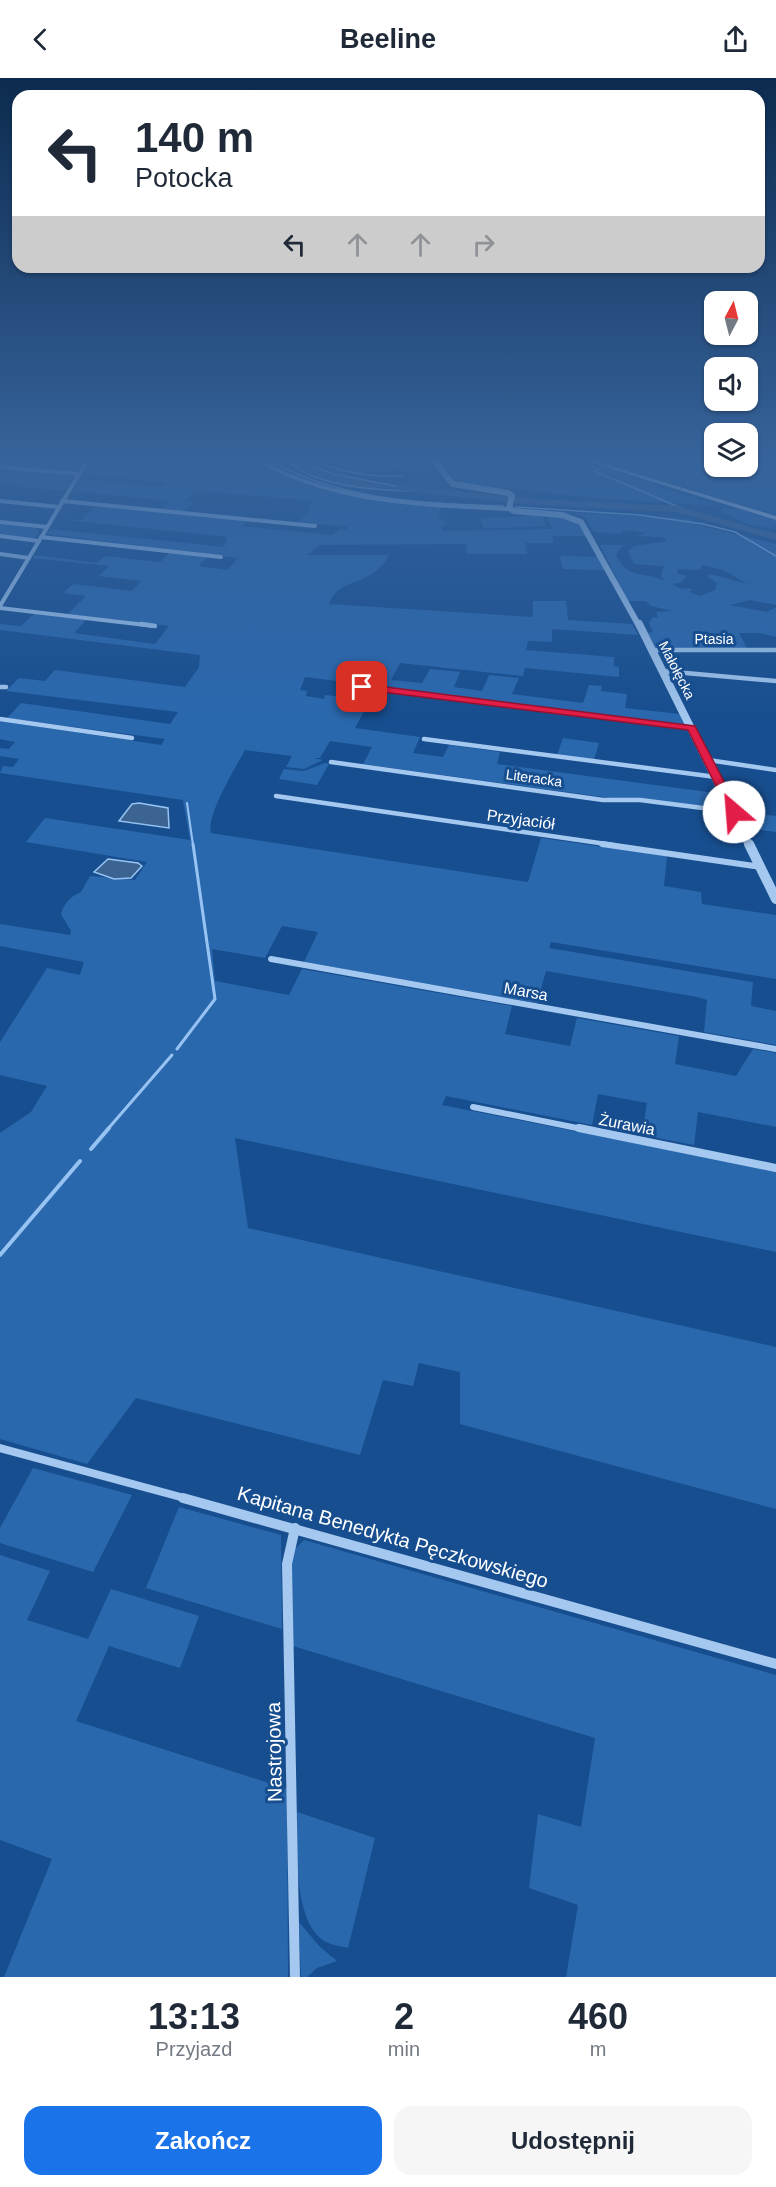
<!DOCTYPE html>
<html lang="pl">
<head>
<meta charset="utf-8">
<style>
  :root { --surface:#fff; --page:#f6f6f7; --text:#1f2937; --muted:#747a83; --accent:#1a73e8 }
  body { margin:0; font-family:Helvetica,sans-serif; background:var(--page); color:var(--text); height:100vh; display:flex; flex-direction:column; font-size:22px; white-space:nowrap }
  * { box-sizing:border-box; margin:0 }
  p { font-size:20px; color:var(--muted) }
  .icon { flex:none; width:33px; height:33px; fill:none; stroke:currentColor; stroke-width:2; stroke-linecap:round; stroke-linejoin:round }
  .map { position:relative; height:1899px; overflow:hidden }
  .panel { display:flex; flex-direction:column; background:var(--surface); flex:1 }
  .panel>* { flex:none }
  .banner { position:absolute; left:12px; top:12px; width:753px; height:183px; border-radius:18px; box-shadow:0 2px 4px #0004; background:#fff; color:var(--text); overflow:hidden }
  .needle { width:39px; rotate:7deg }
  .buttons { position:absolute; left:704px; top:213px; display:grid; gap:12px }
  .buttons a { display:grid; place-items:center; width:54px; height:54px; border-radius:12px; background:var(--surface); box-shadow:0 2px 4px #0004; font-size:30px }
  .pin { position:absolute; display:grid; place-items:center; width:51px; height:51px; color:#fff; margin:-26px; border-radius:12px; box-shadow:0 3px 9px #0006 }
  .me { position:absolute; width:66px; margin:-33px; rotate:333deg; stroke-linejoin:round; filter:drop-shadow(0 0 4px #0008) }
  .turn { display:flex; align-items:center; gap:21px; height:126px; padding:0 24px; font-size:27px }
  .turn .icon { width:78px; height:78px; stroke-width:2.5 }
  .turn b { display:block; font-size:42px; line-height:51px }
  .lanes { display:flex; align-items:center; height:57px; padding:0 24px; background:#0003; justify-content:center; gap:30px; direction:ltr }
  .lanes .off { opacity:.35 }
  .eta { display:flex; justify-content:space-evenly; align-items:center; height:102px; text-align:center }
  .eta b { font-size:36px; font-weight:600; line-height:42px }
  .primary-button { display:flex; gap:12px; margin-top:auto; padding:12px 24px }
  .primary-button a { flex:1; height:69px; border-radius:18px; background:var(--accent); color:#fff; font-size:24px; font-weight:600; line-height:69px; text-align:center }
  .primary-button a+a { background:var(--page); color:var(--text) }
  header { display:flex; justify-content:space-between; align-items:center; height:78px; padding:0 24px; background:var(--surface); font-size:27px; font-weight:600 }
  .map>svg:first-child { display:block }
  .green { fill:#2a68ae; fill-rule:evenodd }
  .water { fill:#3c6493; stroke:#97c3f2; stroke-width:1.5 }
  .lines { fill:none; stroke-linecap:round; stroke-linejoin:round }
  .stream-far3 { stroke:#97c3f2; stroke-width:1.5 }
  .stream-far2 { stroke:#97c3f2; stroke-width:2 }
  .stream-far1 { stroke:#97c3f2; stroke-width:3 }
  .stream { stroke:#97c3f2; stroke-width:4 }
  .river { fill:#3c6493; fill-rule:evenodd }
  .minor-far4 { stroke:#a4c8ef; stroke-width:4 }
  .minor-far3 { stroke:#a4c8ef; stroke-width:4.5 }
  .minor-far2 { stroke:#a4c8ef; stroke-width:6 }
  .minor-far1 { stroke:#a4c8ef; stroke-width:8 }
  .minor { stroke:#a4c8ef; stroke-width:10 }
  .tertiary-far2 { stroke:#a4c8ef; stroke-width:6 }
  .tertiary-far1 { stroke:#a4c8ef; stroke-width:8 }
  .tertiary { stroke:#a4c8ef; stroke-width:10 }
  .secondary { fill:#d2e5fb; fill-rule:evenodd }
  .route { fill:#e11d48; stroke:#92132f; stroke-width:1.5 }
  .labels { text-anchor:middle; stroke-width:6; stroke-linejoin:round; paint-order:stroke }
  .far-street-label { font-size:14px; fill:#fff; stroke:#174e8f }
  .street-label { font-size:16px; fill:#fff; stroke:#174e8f }
  .near-street-label { font-size:20px; fill:#fff; stroke:#174e8f }
</style>
</head>
<body>
<header><svg class="icon" aria-label="back" viewBox="0 0 24 24"><path d="M15 5l-7 7 7 7"/></svg>Beeline<svg class="icon" aria-label="share" viewBox="0 0 24 24"><path d="M12 15V3M7 8l5-5 5 5M5 13v7h14v-7"/></svg></header>
<div class="map">
<svg width="776" height="1899" viewBox="0 0 776 1899">
  <rect width="100%" height="100%" fill="#174e8f"/>
  <!-- green -->
  <g class="green">
    <path d="M0,378H86L75,395L0,388Z"/>
    <path d="M437,378H564L721,428L596,420L470,406L454,401Z"/>
    <path d="M581,378H714V388H747V378H776V437Z"/>
    <path d="M91,382L187,390L192,385L266,392L319,412L441,429L438,441H444L445,447L441,448L442,453L552,451L548,439L550,438C568,439 577,442 586,458H552L554,465H525L527,476H467L466,466L320,467L307,477H389C384,486 379,492 370,497C353,507 336,506 329,526L533,539V523H566L568,542L632,546L638,557L552,551V564L528,563L526,572L614,579V588L619,589V599L525,590L523,598L400,585L391,602L422,605L430,591L460,594L454,609L482,613L489,597L519,600L512,616L583,625L589,607L602,608L601,613L627,616L625,630L680,636L685,647L305,599L300,612L307,613L306,618L324,621L325,617L356,620L360,612L375,613L355,650L420,659L413,675L443,679L449,667L500,674L497,686L715,715L719,731L618,721L363,686L372,669L330,663L320,680H313L323,682L304,691L286,689L292,678L245,672C236,689 206,737 211,755L528,804L541,760L667,778L664,808L701,814L702,826L776,837V901L551,864L549,870L753,904L751,928L776,933V967L704,954L707,922L697,919L546,893L537,925L304,884L318,854L282,848L265,880L212,871L215,903L289,917L302,891L512,928L505,956L570,968L577,940L679,958L675,986L736,998L753,971L776,975V1049L698,1034L694,1067L642,1057L647,1025L598,1016L592,1047L446,1018L442,1027L776,1093V1174L235,1060L248,1150L776,1269V1431L460,1346V1294L419,1285L413,1308L383,1302L360,1377L136,1320L87,1386L0,1361V1055L31,1034L47,1008L0,997V964L47,890L80,897L84,884L0,868V846L70,857L71,853L61,836C64,825 71,818 81,814L90,798L135,802L147,784L26,764L45,740L190,762L183,722L0,695L3,688L13,689L19,681L0,678V670L9,671L15,664L0,661V643L161,667L165,661L7,640L21,625L170,646L178,634L6,613L19,600L45,603L55,592L185,609L199,589L200,577L0,552V546L21,548L35,535L86,542L74,555L155,566L169,548L68,536L86,518L63,515L73,506L132,513L141,503L99,498L109,488L33,480L34,477L97,485L105,478L160,484L169,475L207,479L199,488L227,492L238,480L46,456L51,451L224,469L228,459L58,441L82,442L95,428L247,443L242,448L332,457L341,451L348,453L346,448L297,445L311,432L307,431L314,423L195,412L184,424L193,425L183,434L161,432L170,423L74,413L78,401L162,409L167,405L82,396Z"/>
    <path d="M403,383L414,384L408,385L409,387H428L357,394L339,387L341,385Z"/>
    <path d="M23,392L74,397L65,413L0,406V394L18,395Z"/>
    <path d="M723,430L741,432L776,442V449L772,448L776,452L747,446L719,433Z"/>
    <path d="M525,432L692,441L693,446L776,466V527L750,522L730,527L767,534L776,529V559L760,555H739L747,570H656L648,555L653,554L649,545L652,540L658,539L656,534L672,533L651,528L646,523H628L600,467H623L616,477C629,503 642,492 664,503L661,496L664,488L634,486L628,473L634,468L667,463L664,459L636,458L647,455L623,452L620,456L594,454L585,439L580,437ZM702,487L724,492L747,506L711,496L707,498L717,505L715,512L700,518L689,514L693,511L679,510L672,506L680,505L687,498L677,495L678,491L699,492Z"/>
    <path d="M500,434L538,437L543,439L546,448L483,451L480,440L533,438Z"/>
    <path d="M0,446L35,450L39,453L34,461L0,457Z"/>
    <path d="M560,478L598,479L605,492L563,491Z"/>
    <path d="M563,660L599,665L594,682L557,677Z"/>
    <path d="M325,685L329,686L317,707L279,701L284,691L304,693Z"/>
    <path d="M738,733L776,738V754L745,750Z"/>
    <path d="M33,1390L132,1417L93,1494L0,1465V1450Z"/>
    <path d="M179,1429L281,1457L282,1551L146,1510Z"/>
    <path d="M304,1462L776,1597V1899H566L578,1827L529,1810L538,1736L581,1749L595,1660L293,1568L292,1485L295,1471Z"/>
    <path d="M0,1477L50,1493L27,1542L88,1561L111,1511L199,1538L180,1590L109,1568L76,1643L287,1711L288,1899H4L52,1781L0,1762Z"/>
    <path d="M297,1734L375,1760L348,1870C341,1868 332,1867 326,1864C292,1845 298,1768 297,1734Z"/>
    <path d="M299,1844L319,1868L337,1883L317,1890L307,1899H301Z"/>
  </g>
  <!-- water -->
  <g class="water">
    <path d="M277,378H295L310,387L333,396L421,413C386,413 343,411 310,397C298,392 289,383 277,378Z"/>
    <path d="M139,725L168,730L169,750L119,743L132,726Z"/>
    <path d="M108,781L138,785L142,788L131,800L114,801L94,794Z"/>
  </g>
  <g class="lines">
    <!-- stream-far3 -->
    <g class="stream-far3">
      <path d="M263,378C335,423 420,425 503,428"/>
      <path d="M306,378C336,395 368,399 402,398"/>
      <path d="M619,378L618,383L594,393L688,433"/>
      <path d="M516,429L640,437L703,446L735,454L776,478"/>
    </g>
    <!-- stream-far2 -->
    <path class="stream-far2" d="M187,725L193,767"/>
    <!-- stream-far1 -->
    <g class="stream-far1">
      <path d="M177,971L215,921L193,766"/>
      <path d="M107,1052L172,977"/>
    </g>
    <!-- stream -->
    <g class="stream">
      <path d="M91,1071L109,1050"/>
      <path d="M0,1177L80,1083"/>
    </g>
    <!-- river -->
    <path class="river" d="M398,407L534,421L677,428L776,456V462L676,434L534,427L395,412L393,410Z"/>
    <!-- minor-far4 -->
    <g class="minor-far4">
      <path d="M253,378C321,425 430,427 510,431"/>
      <path d="M0,389L79,396"/>
      <path d="M0,423L59,429"/>
      <path d="M62,423L315,448"/>
      <path d="M0,444L47,449"/>
      <path d="M0,458L39,463"/>
      <path d="M41,459L221,479"/>
      <path d="M0,476L29,480"/>
      <path d="M0,528L87,383L97,379L121,378"/>
      <path d="M0,530L154,548"/>
    </g>
    <!-- minor-far3 -->
    <g class="minor-far3">
      <path d="M141,546L155,548"/>
      <path d="M653,572H776"/>
      <path d="M663,593L776,603"/>
      <path d="M0,609H6"/>
      <path d="M362,609L692,650"/>
      <path d="M0,641L132,660"/>
      <path d="M424,661L716,699"/>
      <path d="M708,682L776,692"/>
      <path d="M331,684L603,722H640L734,734"/>
      <path d="M276,718L613,767"/>
    </g>
    <!-- minor-far2 -->
    <g class="minor-far2">
      <path d="M602,766L761,789"/>
      <path d="M271,881L776,971"/>
      <path d="M473,1029L587,1052"/>
    </g>
    <!-- minor-far1 -->
    <g class="minor-far1">
      <path d="M579,1050L776,1090"/>
      <path d="M0,1370L188,1421"/>
    </g>
    <!-- minor -->
    <g class="minor">
      <path d="M183,1420L776,1586"/>
      <path d="M295,1450L287,1486L295,1899"/>
    </g>
    <!-- tertiary-far2 -->
    <path class="tertiary-far2" d="M430,378L453,406L508,415L512,418L509,430L514,433L562,437L581,444L639,548"/>
    <!-- tertiary-far1 -->
    <path class="tertiary-far1" d="M639,546L749,767"/>
    <!-- tertiary -->
    <path class="tertiary" d="M749,766L776,821"/>
    <!-- secondary -->
    <path class="secondary" d="M569,378H578L776,438V442Z"/>
  </g>
  <!-- sky -->
  <linearGradient id="sky" x2="0" y2="1"><stop stop-color="#0d2b4f"/><stop offset="0.59" stop-color="#36639b"/><stop offset="1" stop-color="#36639b" stop-opacity="0"/></linearGradient>
  <rect width="776" height="644" fill="url(#sky)"/>
  <!-- route -->
  <path class="route" d="M362,606L695,648L740,734L734,737L729,734L688,652L358,611V607Z"/>
  <g class="labels">
    <!-- far-street labels -->
    <g class="far-street-label">
      <text x="714" y="566">Ptasia</text>
      <text transform="translate(677 592) rotate(63)" y="5">Małołęcka</text>
      <text transform="translate(534 700) rotate(8)" y="5">Literacka</text>
    </g>
    <!-- street labels -->
    <g class="street-label">
      <text transform="translate(521 741) rotate(8)" y="6">Przyjaciół</text>
      <text transform="translate(526 913) rotate(10)" y="6">Marsa</text>
      <text transform="translate(627 1046) rotate(11)" y="6">Żurawia</text>
    </g>
    <!-- near-street labels -->
    <g class="near-street-label">
      <text transform="translate(393 1459) rotate(16)" y="7">Kapitana Benedykta Pęczkowskiego</text>
      <text transform="translate(274 1674) rotate(-91)" y="7">Nastrojowa</text>
    </g>
  </g>
</svg>
<div class="buttons">
<a><svg class="needle" viewBox="-14 -14 28 28"><path d="M0-13l5 13h-10z" fill="#e53935"/><path d="M0 13l5-13h-10z" fill="#747a83"/></svg></a>
<a><svg class="icon" aria-label="sound" viewBox="0 0 24 24"><path d="M4 9h4l5-4v14l-5-4H4zM17 9q2 3 0 6"/></svg></a>
<a><svg class="icon" aria-label="layers" viewBox="0 0 24 24"><path d="M12 4l9 5-9 5-9-5zM3 14l9 5 9-5"/></svg></a>
</div>
<div class="pin" style="left:362px;top:609px;background:#d93025"><svg class="icon" aria-label="arrive" viewBox="0 0 24 24"><path d="M6 21V4h12l-3 4 3 4H6"/></svg></div>
<svg class="me" style="left:734px;top:734px" viewBox="-20 -20 40 40"><circle r="19" fill="#fff"/><path d="M0-13L10 11 0 6-10 11z" fill="#e11d48"/></svg>
<div class="banner">
<div class="turn"><svg class="icon" aria-label="left" viewBox="0 0 24 24"><path d="M17 20v-9H6M10 6l-5 5 5 5"/></svg><div><b>140 m</b>Potocka</div></div>
<div class="lanes"><svg class="icon" aria-label="left" viewBox="0 0 24 24"><path d="M17 20v-9H6M10 6l-5 5 5 5"/></svg><svg class="icon off" aria-label="ahead" viewBox="0 0 24 24"><path d="M12 20V5M6 11l6-6 6 6"/></svg><svg class="icon off" aria-label="ahead" viewBox="0 0 24 24"><path d="M12 20V5M6 11l6-6 6 6"/></svg><svg class="icon off" aria-label="right" viewBox="0 0 24 24"><path d="M7 20v-9h11M14 6l5 5-5 5"/></svg></div>
</div>
</div>
<section class="panel">
<div class="eta">
<div><b>13:13</b><p>Przyjazd</p></div>
<div><b>2</b><p>min</p></div>
<div><b>460</b><p>m</p></div>
</div>
<div class="primary-button"><a>Zakończ</a><a>Udostępnij</a></div>
</section>
</body>
</html>
